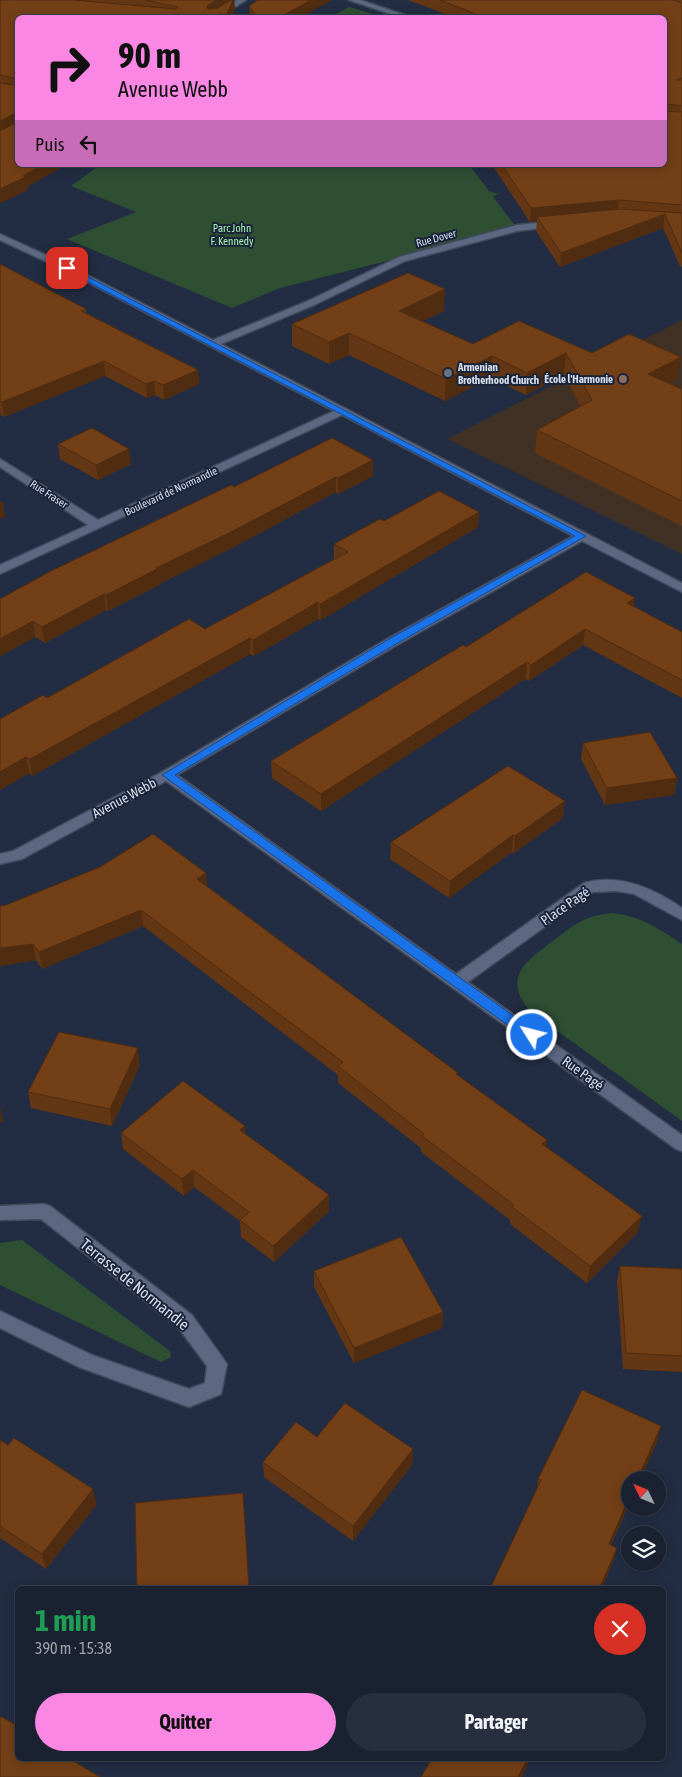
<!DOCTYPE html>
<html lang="fr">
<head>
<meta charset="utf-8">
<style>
  :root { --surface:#1a2232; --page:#272f3e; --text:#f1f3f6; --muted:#9fa4ac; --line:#383f4d; --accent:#fb87e5 }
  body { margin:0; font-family:"Asap Condensed",sans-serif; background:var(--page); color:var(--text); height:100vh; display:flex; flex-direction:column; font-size:19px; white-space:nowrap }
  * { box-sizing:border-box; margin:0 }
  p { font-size:16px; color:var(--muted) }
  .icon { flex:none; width:28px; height:28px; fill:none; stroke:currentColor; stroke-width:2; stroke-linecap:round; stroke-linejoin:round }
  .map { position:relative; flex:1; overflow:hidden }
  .sheet { position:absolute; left:15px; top:1586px; width:651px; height:175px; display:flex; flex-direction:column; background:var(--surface); border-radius:8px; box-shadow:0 2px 12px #0003,0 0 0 1px var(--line) }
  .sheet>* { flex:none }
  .guide { position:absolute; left:15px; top:15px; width:652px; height:152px; border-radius:8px; box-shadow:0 2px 12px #0003,0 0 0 1px var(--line); background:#fb87e5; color:#111; overflow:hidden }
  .needle { width:32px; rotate:313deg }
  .tools { position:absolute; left:621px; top:1471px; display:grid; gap:10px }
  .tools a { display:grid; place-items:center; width:45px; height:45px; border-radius:50%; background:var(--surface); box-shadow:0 2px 12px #0003,0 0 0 1px var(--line); font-size:25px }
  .pin { position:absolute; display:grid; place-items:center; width:42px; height:42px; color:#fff; margin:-21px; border-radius:10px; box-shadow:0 2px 8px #0006 }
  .me { position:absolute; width:55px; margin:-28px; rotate:306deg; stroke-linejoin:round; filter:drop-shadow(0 0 4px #0008) }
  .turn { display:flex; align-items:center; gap:18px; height:105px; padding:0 20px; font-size:22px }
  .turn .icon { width:65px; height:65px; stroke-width:2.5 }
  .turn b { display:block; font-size:35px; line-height:42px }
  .then { display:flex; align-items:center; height:48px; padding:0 20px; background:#0003; gap:10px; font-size:19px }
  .round { display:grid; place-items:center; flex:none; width:52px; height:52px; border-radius:26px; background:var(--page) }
  .overview { display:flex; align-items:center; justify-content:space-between; height:85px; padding:0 20px }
  h1 { font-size:30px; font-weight:700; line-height:38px; color:#1e9e55 }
  .action { display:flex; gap:10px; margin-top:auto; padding:10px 20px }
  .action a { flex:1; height:58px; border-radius:30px; background:var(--accent); color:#111; font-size:20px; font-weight:700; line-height:58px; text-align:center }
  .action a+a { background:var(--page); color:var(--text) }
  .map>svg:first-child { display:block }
  .education { fill:#413125 }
  .green { fill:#2f4f33 }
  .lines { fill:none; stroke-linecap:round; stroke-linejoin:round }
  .street-casing { stroke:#40495c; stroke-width:3 }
  .street { fill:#5c6882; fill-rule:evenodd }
  .wall { fill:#633614 }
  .shaded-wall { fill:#502c10 }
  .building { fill:#733f17; stroke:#502c10 }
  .route { fill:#1a73e8; stroke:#114b97 }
  .worship-dot { fill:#6b7280; stroke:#192339; stroke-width:2 }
  .education-dot { fill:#8d6e63; stroke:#192339; stroke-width:2 }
  .labels { text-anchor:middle; stroke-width:4; stroke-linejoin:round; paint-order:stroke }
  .far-park-label { font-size:11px; fill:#a7f3af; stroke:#192339 }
  .far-street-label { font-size:11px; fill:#d5ddec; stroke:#192339 }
  .far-poi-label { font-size:11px; font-weight:bold; fill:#d5ddec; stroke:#192339; text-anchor:start }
  .street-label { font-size:14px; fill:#d5ddec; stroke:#192339 }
  .near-street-label { font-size:16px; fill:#d5ddec; stroke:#192339 }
</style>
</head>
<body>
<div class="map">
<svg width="682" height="1777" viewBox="0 0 682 1777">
  <rect width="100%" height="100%" fill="#222d43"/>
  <!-- education -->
  <path class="education" d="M682,320V554L447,439Z"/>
  <!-- green -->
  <g class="green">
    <path d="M349,7L383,17H331Z"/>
    <path d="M100,165H469L489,191L498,194L493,197L517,228L280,288L232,308L67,239L136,212L71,186Z"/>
    <path d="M612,913C641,916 659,929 682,944V1121L531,1012C502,979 524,963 550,943C573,926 582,916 612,913Z"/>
    <path d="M22,1240L170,1351L171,1357L161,1362L0,1285V1243Z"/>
  </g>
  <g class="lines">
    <defs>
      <g id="street">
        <path d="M237,0H246L218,18H209Z"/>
        <path d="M349,0H360L414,18H402Z"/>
        <path d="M556,221L561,224L559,226L517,231L405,261L314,305L221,344L682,583V592L582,541L397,645L177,775L456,974L584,883C619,873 653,888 682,908V920L634,894L617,891L593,892L468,982L682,1135V1151L676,1149L166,781L22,859L0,864V854L13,851L162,772L387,639L573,536L342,415L0,574V565L88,525L0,467V459L98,520L334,411L64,270L0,240V234L70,266L213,340L308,301L399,257L517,225Z"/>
        <path d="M44,1204L50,1206L192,1315L227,1364L221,1394L189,1407L79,1367L0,1328V1311L92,1355L189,1389L205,1383L207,1366L178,1327L41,1219L0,1220V1206Z"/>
      </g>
    </defs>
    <!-- street casing -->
    <use href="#street" class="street-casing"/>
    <!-- street -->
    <use href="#street" class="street"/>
  </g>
  <!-- wall -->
  <g class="wall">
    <path d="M0,0H234L235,9L231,18H18V165L27,187L28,190L0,203Z"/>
    <path d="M407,0H682V267L680,266L663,228L560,267L536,231L537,221L530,222L492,165H665V18H455L419,4Z"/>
    <path d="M249,6L300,18H250Z"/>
    <path d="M0,264L86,309V313L198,370L199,384L164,400L155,395L147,398L105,376L4,417L0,414Z"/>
    <path d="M444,311L422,321L473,344L592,353L681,357L677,379L669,383L682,389V526L535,453L537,430L581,407L564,375L526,395L490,378L445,401L349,355L329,364L292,346V324Z"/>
    <path d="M58,444L131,464L98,480L60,459Z"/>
    <path d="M373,460V476L338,494L336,492L232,548L159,584V585L108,611L106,610L45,643L35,637L0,656V599L234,487Z"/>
    <path d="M479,512L478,527L321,620L318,619L254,656L250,654L32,776L29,773L0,790V719L47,698L205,629L334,559V544L384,521Z"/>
    <path d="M634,607L682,632V698L583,645L529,681L525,679L321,811L272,778L271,761L466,647Z"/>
    <path d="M583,743L677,778L674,795L605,805L581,759Z"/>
    <path d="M563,818L514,853L512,852L449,898L390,859L391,842Z"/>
    <path d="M206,873L207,886L458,1073L457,1075L547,1140L546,1147L638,1232L587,1283L510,1224V1220L421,1152V1148L338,1083V1075L143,926L42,969L36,960L0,966V906Z"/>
    <path d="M140,1065L112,1126L31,1108L28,1092Z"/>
    <path d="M245,1126V1134L329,1211L274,1262L241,1237L240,1221L194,1187L184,1196L123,1149L121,1133Z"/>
    <path d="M620,1266L682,1269V1372L623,1369L617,1282Z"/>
    <path d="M314,1271L443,1312L442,1328L354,1363L314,1287Z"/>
    <path d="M317,1437L413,1449L412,1465L353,1541L264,1477L263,1462Z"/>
    <path d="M0,1440L97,1504L46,1569L0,1538Z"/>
    <path d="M657,1442L640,1480H630V1502L611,1545L617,1548L613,1562L537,1490L538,1479Z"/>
  </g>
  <!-- shaded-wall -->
  <g class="shaded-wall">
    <path d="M216,0H234L235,9L231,18H207V6Z"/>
    <path d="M311,0H332L300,18H279Z"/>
    <path d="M16,113L17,125L0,134V121Z"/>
    <path d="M42,165H66L27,187L28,190L0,203V189Z"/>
    <path d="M619,200L617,213L537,217V221L530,222L531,208Z"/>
    <path d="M665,214L663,228L560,267L561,253Z"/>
    <path d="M445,289L444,311L398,333L399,311Z"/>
    <path d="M349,333V355L329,364V342Z"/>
    <path d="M566,353L564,375L526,395L527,373Z"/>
    <path d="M492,356L490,378L445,401L446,379Z"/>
    <path d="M681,357L677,379L645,396L648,374Z"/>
    <path d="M104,361L105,376L4,417L2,402Z"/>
    <path d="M198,370L199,384L164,400L163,385Z"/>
    <path d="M154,381L155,395L147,398L146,384Z"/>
    <path d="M129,449L131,464L98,480L96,465Z"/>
    <path d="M373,460V476L338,494V478Z"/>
    <path d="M336,477V492L232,548L159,584V585L108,611L106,595L156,568Z"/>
    <path d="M3,501L5,517L0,519V502Z"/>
    <path d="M479,512L478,527L321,620L320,604Z"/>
    <path d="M104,594L106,610L45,643L42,627Z"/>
    <path d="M635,598L633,614L627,603Z"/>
    <path d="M318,602V619L254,656L253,640Z"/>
    <path d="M33,621L35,637L0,656V639Z"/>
    <path d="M585,629L583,645L529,681L531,665Z"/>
    <path d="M250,638V654L32,776L30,759Z"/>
    <path d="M527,662L525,679L321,811V794Z"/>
    <path d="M26,757L29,773L0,790V772Z"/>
    <path d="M677,778L674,795L605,805L607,788Z"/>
    <path d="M565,801L563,818L514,853L515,836Z"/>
    <path d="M513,835L512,852L449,898L450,881Z"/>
    <path d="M206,873L207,890L197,879Z"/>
    <path d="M141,910L143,926L42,969L39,952Z"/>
    <path d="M33,944L36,960L0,966V948Z"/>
    <path d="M138,1048L140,1065L112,1126L110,1109Z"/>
    <path d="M0,1106L3,1122L0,1123Z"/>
    <path d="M245,1126L246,1142L240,1130Z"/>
    <path d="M547,1140L545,1156L542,1144Z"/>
    <path d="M193,1170L194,1187L184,1196L182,1179Z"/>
    <path d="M329,1195V1211L274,1262L273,1246Z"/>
    <path d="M642,1216L638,1232L587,1283L590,1266Z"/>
    <path d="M443,1312L442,1328L354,1363V1348Z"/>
    <path d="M661,1426L657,1442L640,1480H637Z"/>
    <path d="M413,1449L412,1465L353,1541V1526Z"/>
    <path d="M93,1489L97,1504L46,1569L42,1554Z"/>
    <path d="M630,1496V1502L605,1559L609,1544Z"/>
    <path d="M617,1548L613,1562L602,1589H599Z"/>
    <path d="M527,1759H530L522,1777H518Z"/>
  </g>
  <!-- building -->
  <g class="building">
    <path d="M0,0H73L176,9L178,7L145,0H216L207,6L208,9L218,8L231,0H233L225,18H18V79L0,75Z"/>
    <path d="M258,0H311L279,18H257L249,6Z"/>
    <path d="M440,0H673L682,3V78L677,80H682V106L667,104L665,111L682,112V205L619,200L531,208L502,165H665V18H483L471,12Z"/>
    <path d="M18,81V113H16L0,121V83L16,85Z"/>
    <path d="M18,120V165H42L23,176L26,177L0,189V131L17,122Z"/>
    <path d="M619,209L682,213V253L665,214L561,253L537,217Z"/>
    <path d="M0,264L86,309L81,311L198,370L163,385L154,381L146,384L104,361L2,402L0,401Z"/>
    <path d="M408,273L445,289L399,311L473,344L519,321L592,353L629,334L681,357L648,374L682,389V501L537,430L592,400L566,353L527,373L492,356L446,379L349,333L329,342L292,324Z"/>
    <path d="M92,428L129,449L96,465L58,444Z"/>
    <path d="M332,438L373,460L338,478L336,477L231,532L156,568L157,569L106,595L104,594L42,627L33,621L0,639V599L49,572L231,485L234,487Z"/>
    <path d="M439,491L479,512L320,604L318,602L253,640L250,638L30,759L26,757L0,772V719L43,695L47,698L189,619L205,629L348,552L334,544L380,519L384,521Z"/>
    <path d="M586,572L635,598L627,603L682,632V680L585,629L531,665L527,662L321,794L271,761L463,645L466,647Z"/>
    <path d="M650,732L677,778L607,788L583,743Z"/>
    <path d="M508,766L565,801L515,836L513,835L450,881L391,842Z"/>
    <path d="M153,834L206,873L197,879L458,1073L456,1074L547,1140L542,1144L642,1216L590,1266L512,1207L514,1205L422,1136L424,1134L338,1066L343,1062L141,910L39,952L33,944L0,948V906L6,905L100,867Z"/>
    <path d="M59,1032L138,1048L110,1109L28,1092Z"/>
    <path d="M183,1081L245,1126L240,1130L329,1195L273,1246L240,1220L249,1212L193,1170L182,1179L121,1133Z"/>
    <path d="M401,1237L443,1312L354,1348L314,1271Z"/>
    <path d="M620,1266L682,1269V1356L626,1353Z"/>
    <path d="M582,1390L661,1426L637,1480H630V1496L609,1544L617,1548L599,1589H490L541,1480L538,1479Z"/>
    <path d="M345,1403L413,1449L353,1526L263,1462L296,1422L317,1437Z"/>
    <path d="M14,1438L93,1489L42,1554L0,1526V1440L8,1445Z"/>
    <path d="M243,1493L249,1589H137L135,1503Z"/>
    <path d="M0,1716L18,1726V1759H70L100,1777H0Z"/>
    <path d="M432,1759H527L518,1777H421Z"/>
  </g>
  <!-- route -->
  <path class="route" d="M67,266L586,536L396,644L175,775L536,1032L538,1035L536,1039H527L162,775L389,639L575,536L65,270Z"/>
  <!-- markers -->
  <circle class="worship-dot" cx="448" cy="373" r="5"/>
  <circle class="education-dot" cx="623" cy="379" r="5"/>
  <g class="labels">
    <!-- far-park labels -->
    <g class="far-park-label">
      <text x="232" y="232">Parc John<tspan x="232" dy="13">F. Kennedy</tspan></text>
    </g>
    <!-- far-street labels -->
    <g class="far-street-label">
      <text transform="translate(436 238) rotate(-15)" y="4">Rue Dover</text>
      <text transform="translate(171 491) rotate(-25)" y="4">Boulevard de Normandie</text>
      <text transform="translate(49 494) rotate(33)" y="4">Rue Fraser</text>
    </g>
    <!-- far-poi labels -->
    <g class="far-poi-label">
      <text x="458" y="371">Armenian<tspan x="458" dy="13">Brotherhood Church</tspan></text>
      <text x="613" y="383" text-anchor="end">École l'Harmonie</text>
    </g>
    <!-- street labels -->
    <g class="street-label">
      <text transform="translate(124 798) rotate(-28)" y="5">Avenue Webb</text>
      <text transform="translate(565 906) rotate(-35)" y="5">Place Pagé</text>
      <text transform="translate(583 1073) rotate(36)" y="5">Rue Pagé</text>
    </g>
    <!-- near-street labels -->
    <g class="near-street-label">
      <text transform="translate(135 1284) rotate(39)" y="6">Terrasse de Normandie</text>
    </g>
  </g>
</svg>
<div class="tools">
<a><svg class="needle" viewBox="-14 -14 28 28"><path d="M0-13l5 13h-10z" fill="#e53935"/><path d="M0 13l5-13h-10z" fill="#9fa4ac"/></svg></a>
<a><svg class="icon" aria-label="layers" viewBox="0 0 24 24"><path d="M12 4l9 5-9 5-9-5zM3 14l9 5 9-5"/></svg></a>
</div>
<div class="pin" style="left:67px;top:268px;background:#d93025"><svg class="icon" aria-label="arrive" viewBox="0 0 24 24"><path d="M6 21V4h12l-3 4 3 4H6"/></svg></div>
<svg class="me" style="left:532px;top:1035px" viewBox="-20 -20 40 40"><circle r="17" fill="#1a73e8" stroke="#fff" stroke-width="3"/><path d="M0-11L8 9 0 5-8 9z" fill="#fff"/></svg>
<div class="guide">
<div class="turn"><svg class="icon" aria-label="right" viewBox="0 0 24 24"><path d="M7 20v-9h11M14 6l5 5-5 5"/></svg><div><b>90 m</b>Avenue Webb</div></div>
<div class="then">Puis<svg class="icon" aria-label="left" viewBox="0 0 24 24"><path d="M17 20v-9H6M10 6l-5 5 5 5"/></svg></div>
</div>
<section class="sheet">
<div class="overview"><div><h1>1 min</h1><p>390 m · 15:38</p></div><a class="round" style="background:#d93025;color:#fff"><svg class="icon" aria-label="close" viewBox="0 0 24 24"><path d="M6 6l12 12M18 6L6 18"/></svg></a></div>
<div class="action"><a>Quitter</a><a>Partager</a></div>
</section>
</div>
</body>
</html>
